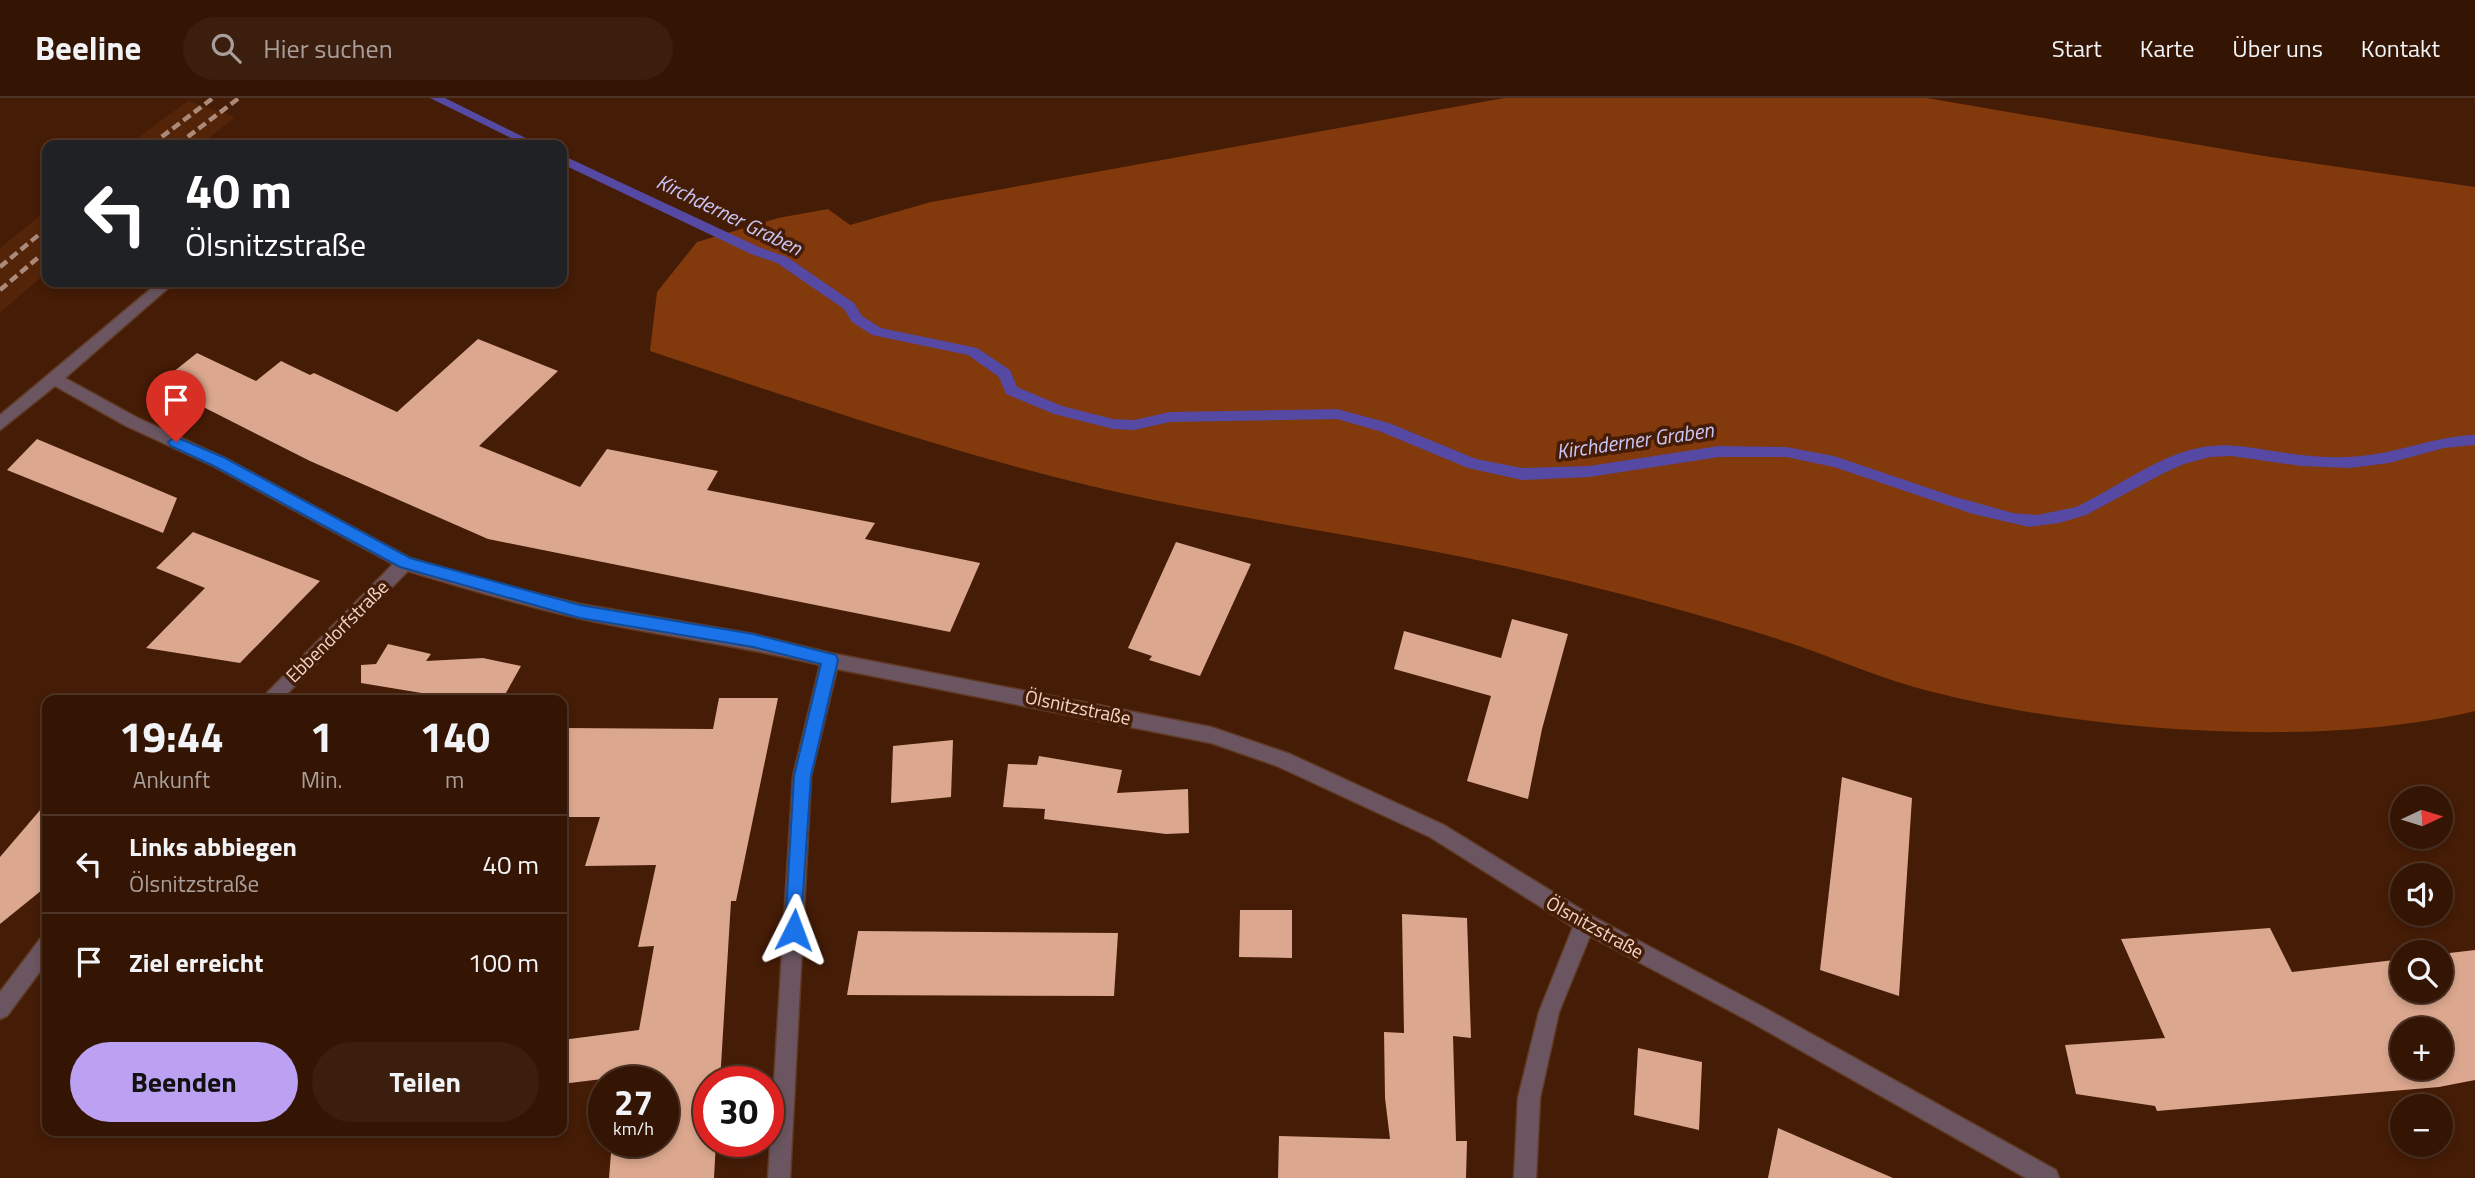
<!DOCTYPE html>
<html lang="de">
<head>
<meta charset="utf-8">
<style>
  :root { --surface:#341504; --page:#3c1e0e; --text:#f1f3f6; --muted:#a99f9a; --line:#4e3426; --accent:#bca0f2 }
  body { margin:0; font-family:"Titillium Web",sans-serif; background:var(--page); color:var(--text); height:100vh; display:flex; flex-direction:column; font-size:26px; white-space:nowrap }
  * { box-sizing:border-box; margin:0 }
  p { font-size:23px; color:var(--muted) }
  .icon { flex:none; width:38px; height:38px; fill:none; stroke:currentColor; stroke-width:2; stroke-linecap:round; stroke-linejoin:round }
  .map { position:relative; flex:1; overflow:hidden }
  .details { position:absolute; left:42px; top:597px; width:525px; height:441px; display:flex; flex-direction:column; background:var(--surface); border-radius:14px; box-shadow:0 4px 10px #0003,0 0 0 2px var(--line) }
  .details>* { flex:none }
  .top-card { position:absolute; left:42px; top:42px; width:525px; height:147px; border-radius:14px; box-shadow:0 4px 10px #0003,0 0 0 2px var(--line); background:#202124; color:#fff; overflow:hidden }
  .needle { width:46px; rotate:86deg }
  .controls { position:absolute; left:2390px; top:688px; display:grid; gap:14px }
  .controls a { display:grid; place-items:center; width:63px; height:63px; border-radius:50%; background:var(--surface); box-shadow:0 4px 10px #0003,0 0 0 2px var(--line); font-size:35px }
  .speed { position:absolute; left:588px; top:968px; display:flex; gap:14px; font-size:35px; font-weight:700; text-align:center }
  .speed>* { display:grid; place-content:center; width:91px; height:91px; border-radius:50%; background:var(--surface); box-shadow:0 4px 10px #0003,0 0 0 2px var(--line); line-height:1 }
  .speed small { font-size:18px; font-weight:400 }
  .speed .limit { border:10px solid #d22; background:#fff; color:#111 }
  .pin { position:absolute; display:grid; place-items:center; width:60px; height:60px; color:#fff; margin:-72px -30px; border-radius:50% 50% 50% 0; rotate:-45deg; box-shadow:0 0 7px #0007 }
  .pin .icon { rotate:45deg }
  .me { position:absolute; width:77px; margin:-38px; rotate:3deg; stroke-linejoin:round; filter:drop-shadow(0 0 5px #0008) }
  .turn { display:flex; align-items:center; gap:24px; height:147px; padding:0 28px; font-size:32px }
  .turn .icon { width:91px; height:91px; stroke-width:2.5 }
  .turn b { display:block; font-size:49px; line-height:60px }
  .eta { display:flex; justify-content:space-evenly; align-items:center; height:119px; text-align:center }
  .eta b { font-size:42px; font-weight:700; line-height:49px }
  .cta { display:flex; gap:14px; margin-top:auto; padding:14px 28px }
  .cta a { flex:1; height:80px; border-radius:42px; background:var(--accent); color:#111; font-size:28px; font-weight:700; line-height:80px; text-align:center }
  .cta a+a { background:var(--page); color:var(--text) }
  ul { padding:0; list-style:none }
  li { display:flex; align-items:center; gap:21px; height:98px; padding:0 28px; border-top:2px solid var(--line) }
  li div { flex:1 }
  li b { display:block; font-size:26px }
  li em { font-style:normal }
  header { display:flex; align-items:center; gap:42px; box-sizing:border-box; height:98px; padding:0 35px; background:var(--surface); border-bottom:2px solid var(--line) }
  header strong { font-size:33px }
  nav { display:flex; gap:38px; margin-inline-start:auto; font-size:24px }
  .search { width:490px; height:63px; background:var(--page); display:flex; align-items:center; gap:18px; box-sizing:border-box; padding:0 24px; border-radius:38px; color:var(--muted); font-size:26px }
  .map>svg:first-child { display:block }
  .built { fill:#542408 }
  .green { fill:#82390c }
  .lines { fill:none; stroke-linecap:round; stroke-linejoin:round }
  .stream { fill:#5649a3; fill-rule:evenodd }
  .building { fill:#dba78e; fill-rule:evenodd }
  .minor-casing { stroke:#613a25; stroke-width:3 }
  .minor { fill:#6a5560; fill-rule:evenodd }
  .rail { stroke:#ab8a79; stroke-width:4.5; stroke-dasharray:9 4.5; stroke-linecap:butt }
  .route { fill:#1a73e8; stroke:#114b97; stroke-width:2 }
  .labels { text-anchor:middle; stroke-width:7; stroke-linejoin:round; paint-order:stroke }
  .street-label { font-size:19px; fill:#f2d6c9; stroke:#451c06 }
  .water-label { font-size:21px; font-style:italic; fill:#c9c7f8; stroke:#451c06 }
</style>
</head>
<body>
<header>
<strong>Beeline</strong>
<div class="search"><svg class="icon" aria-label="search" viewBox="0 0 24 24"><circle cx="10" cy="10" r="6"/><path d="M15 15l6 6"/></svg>Hier suchen</div>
<nav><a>Start</a><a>Karte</a><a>Über uns</a><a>Kontakt</a></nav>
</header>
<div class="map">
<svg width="2475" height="1080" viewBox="0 0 2475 1080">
  <rect width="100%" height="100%" fill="#451c06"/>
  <!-- built -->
  <g class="built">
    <path d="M188,3L235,19L200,47H128Z"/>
    <path d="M47,112V174L0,215V150Z"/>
  </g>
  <!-- green -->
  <path class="green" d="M1504,0H1927L2258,57L2475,89V613C2316,652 2072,633 1914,589C1872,577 1832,559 1790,545C1707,518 1621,495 1535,475C1389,440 1238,423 1091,388C942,352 795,301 650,253L657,194L697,144L778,120L828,111L850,127L931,104Z"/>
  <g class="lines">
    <!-- stream -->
    <g class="stream">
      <path d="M430,0H445L540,47H525Z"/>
      <path d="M562,57L761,150L787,159L854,205L862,218L881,230L977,250L1010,272L1017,289L1062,308L1113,321L1134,322L1170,314L1337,311L1389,325L1476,361L1522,370L1589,368L1719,348L1786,349L1834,358L1952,398L2013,415L2037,417L2076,409C2119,389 2162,353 2211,348C2234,345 2257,351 2280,354C2306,358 2333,361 2360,358C2399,355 2435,338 2475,337V347L2444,350L2389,365L2350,370L2301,368L2231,358L2210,359L2184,366L2164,375L2086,417L2059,425L2029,429L1973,416L1834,369L1786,359H1719L1589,379L1522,382L1468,370L1379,333L1337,321L1170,324L1134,332L1113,331L1054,316L1006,296L999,279L968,257L872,237L852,224L844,211L777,165L751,156L562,66Z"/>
    </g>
  </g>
  <!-- building -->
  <g class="building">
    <path d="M478,241L558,273L479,348L580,389L607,351L718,373L707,392L875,425L865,441L980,465L950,534L488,441L310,363L158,286L197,255L256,283L281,263L310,277L314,275L397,314Z"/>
    <path d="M37,341L177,400L163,435L7,372Z"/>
    <path d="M193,434L320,483L240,565L146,550L205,490L156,470Z"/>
    <path d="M1176,444L1251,466L1200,578L1149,562L1152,558L1128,550Z"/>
    <path d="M1512,521L1568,536L1542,631L1528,701L1467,683L1491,598L1394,571L1404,533L1501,560Z"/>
    <path d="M388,546L431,556L426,563L483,560L521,568L502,602H464L361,585V567L376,566Z"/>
    <path d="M719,600H778L736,803H731L720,984H709V1043H716L714,1080H609L612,1043H663V984H617L618,979L562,986V942L639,932L654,848L638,849L656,767L585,768L600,719H562V630L713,631Z"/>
    <path d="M953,642L951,699L891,705L893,648Z"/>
    <path d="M1039,658L1122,672L1117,695L1188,691L1189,735L1166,736L1044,721L1045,711L1003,709L1008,666L1037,667Z"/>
    <path d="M1842,679L1912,700L1899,898L1820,872Z"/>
    <path d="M47,704V788L0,826V759Z"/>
    <path d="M1240,812H1292V860L1239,859Z"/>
    <path d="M1402,816L1467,820L1471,940L1453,938L1456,1043H1467L1466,1080H1278L1279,1038L1390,1041L1385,1000L1384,934L1404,935Z"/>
    <path d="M2270,830L2292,874L2403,861V892H2441V856L2475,852V982L2439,989L2157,1013L2155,1008L2076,996L2065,947L2165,940L2121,841ZM2403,931H2441V970H2403Z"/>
    <path d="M858,833L1118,835L1114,898L847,897Z"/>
    <path d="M1638,950L1702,964L1699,1032L1634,1017Z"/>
    <path d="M1778,1030L1893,1080H1768Z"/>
  </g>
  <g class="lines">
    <defs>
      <g id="minor">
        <path d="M159,184H175L65,280L138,320L225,360L410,460L491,484L580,506L753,536L830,555L1211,629L1290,656L1444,727L1592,818L1763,909L2056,1072L2059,1080H2026L1749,923L1590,838L1559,914L1540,1000L1536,1080H1514L1518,1000L1539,914L1573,829L1430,739L1277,668L1211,645L837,571L811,678L790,1080H768L793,678L820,567C740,547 659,538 578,520C521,507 464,490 408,473L281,602H260L393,466L213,368L126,328L55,288L0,332V317Z"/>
        <path d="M47,838V864L7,918L0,921V894L40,841Z"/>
      </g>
    </defs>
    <!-- minor casing -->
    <use href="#minor" class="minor-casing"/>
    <!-- minor -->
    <use href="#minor" class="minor"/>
    <!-- rail -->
    <g class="rail">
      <path d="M151,47L213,0"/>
      <path d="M177,47L239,0"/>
      <path d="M0,169L47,130"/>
      <path d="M0,192L47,152"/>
    </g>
  </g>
  <!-- route -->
  <path class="route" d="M176,339L225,360L410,460L580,507L753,536L836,557L838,562L811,678L800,839L794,841L788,839L785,832L794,678L821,566L753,549L580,520L400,469L214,368L171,348L168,344Z"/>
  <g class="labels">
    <!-- street labels -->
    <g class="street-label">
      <text transform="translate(337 533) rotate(-45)" y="7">Ebbendorfstraße</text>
      <text transform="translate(1078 609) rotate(12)" y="7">Ölsnitzstraße</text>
      <text transform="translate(1595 829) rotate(29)" y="7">Ölsnitzstraße</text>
    </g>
    <!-- water labels -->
    <g class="water-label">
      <text transform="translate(729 117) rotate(26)" y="7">Kirchderner Graben</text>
      <text transform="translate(1635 343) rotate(-8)" y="7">Kirchderner Graben</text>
    </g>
  </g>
</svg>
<div class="controls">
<a><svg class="needle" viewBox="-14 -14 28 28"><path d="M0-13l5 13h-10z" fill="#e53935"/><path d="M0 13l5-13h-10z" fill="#a99f9a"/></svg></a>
<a><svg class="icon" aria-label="sound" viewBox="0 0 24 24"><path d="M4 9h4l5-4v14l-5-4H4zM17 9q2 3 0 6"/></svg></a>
<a><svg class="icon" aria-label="search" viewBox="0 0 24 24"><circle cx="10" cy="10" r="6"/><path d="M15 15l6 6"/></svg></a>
<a>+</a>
<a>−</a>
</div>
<div class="speed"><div>27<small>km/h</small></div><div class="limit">30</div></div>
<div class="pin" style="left:176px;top:344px;background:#d93025"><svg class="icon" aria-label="arrive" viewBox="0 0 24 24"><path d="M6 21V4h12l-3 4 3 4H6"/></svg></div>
<svg class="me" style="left:794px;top:832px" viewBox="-20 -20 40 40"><path d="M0-17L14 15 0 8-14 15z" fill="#1a73e8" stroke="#fff" stroke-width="4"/></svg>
<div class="top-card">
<div class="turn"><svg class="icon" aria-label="left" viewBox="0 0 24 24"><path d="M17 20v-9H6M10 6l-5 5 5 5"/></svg><div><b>40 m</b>Ölsnitzstraße</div></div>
</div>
<section class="details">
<div class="eta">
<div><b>19:44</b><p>Ankunft</p></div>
<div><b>1</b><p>Min.</p></div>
<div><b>140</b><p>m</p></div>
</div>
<ul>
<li><svg class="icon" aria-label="left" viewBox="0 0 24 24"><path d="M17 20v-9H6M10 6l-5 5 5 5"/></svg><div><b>Links abbiegen</b><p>Ölsnitzstraße</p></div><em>40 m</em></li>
<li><svg class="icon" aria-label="arrive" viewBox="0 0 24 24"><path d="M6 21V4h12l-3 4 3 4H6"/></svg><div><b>Ziel erreicht</b></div><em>100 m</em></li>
</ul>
<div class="cta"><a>Beenden</a><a>Teilen</a></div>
</section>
</div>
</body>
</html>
